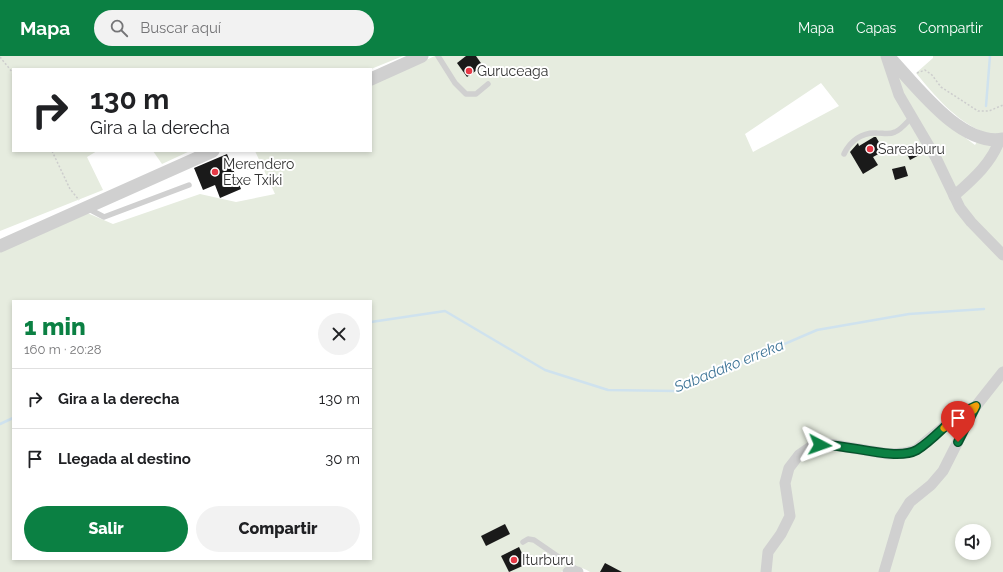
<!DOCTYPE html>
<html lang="es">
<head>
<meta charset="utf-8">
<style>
  :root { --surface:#fff; --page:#f2f2f2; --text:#202124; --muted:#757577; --line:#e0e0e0; --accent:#0b8043 }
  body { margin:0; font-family:Raleway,sans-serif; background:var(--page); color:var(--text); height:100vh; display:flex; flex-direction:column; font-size:15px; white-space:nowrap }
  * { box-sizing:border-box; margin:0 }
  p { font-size:13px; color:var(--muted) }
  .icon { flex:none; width:22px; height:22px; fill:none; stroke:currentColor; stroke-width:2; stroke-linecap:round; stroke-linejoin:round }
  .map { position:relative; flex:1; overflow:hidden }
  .drawer { position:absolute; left:12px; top:244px; width:360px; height:260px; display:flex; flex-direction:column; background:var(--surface); border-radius:0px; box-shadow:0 2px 6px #0003 }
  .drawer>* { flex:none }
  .banner { position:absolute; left:12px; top:12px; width:360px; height:84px; border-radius:0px; box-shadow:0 2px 6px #0003; background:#fff; color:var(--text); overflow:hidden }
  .tools { position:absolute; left:955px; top:468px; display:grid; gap:8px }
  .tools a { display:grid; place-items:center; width:36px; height:36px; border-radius:50%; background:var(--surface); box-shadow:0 2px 6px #0003; font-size:20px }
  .pin { position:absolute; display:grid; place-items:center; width:34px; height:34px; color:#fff; margin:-41px -17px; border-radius:50% 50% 50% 0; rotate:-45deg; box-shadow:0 0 4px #0007 }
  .pin .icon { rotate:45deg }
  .me { position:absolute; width:44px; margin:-22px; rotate:94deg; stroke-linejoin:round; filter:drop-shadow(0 0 3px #0008) }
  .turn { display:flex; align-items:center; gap:14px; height:84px; padding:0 12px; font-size:18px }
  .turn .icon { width:52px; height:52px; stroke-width:2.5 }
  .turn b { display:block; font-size:28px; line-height:34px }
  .round { display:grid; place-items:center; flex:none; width:42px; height:42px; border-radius:21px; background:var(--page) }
  .overview { display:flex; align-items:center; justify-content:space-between; height:68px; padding:0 12px }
  h1 { font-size:24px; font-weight:800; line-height:30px; color:var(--accent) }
  .action { display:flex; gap:8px; margin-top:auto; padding:8px 12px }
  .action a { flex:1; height:46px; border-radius:24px; background:var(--accent); color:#fff; font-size:16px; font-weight:800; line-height:46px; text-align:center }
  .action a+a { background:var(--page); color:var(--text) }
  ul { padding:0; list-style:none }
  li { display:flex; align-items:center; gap:12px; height:60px; padding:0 12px; border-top:1px solid var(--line) }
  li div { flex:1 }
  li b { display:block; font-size:15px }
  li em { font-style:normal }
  header { display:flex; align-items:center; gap:24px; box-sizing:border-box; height:56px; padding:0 20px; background:var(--accent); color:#fff }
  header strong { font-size:19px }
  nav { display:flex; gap:22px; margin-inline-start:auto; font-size:14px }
  .search { width:280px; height:36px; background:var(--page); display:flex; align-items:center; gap:10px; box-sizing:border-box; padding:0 14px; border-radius:22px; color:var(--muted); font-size:15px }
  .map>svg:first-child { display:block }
  .green { fill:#e6ecdf; fill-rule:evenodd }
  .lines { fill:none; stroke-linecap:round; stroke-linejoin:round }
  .stream { stroke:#cfe2ee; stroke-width:2.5 }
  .building { fill:#1a1a1a }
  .path { stroke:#cdcdcd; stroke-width:1.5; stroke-dasharray:2 2; stroke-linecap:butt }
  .service { stroke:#d0d0d0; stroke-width:5.5 }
  .minor { stroke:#d0d0d0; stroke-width:11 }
  .tertiary { stroke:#d0d0d0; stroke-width:13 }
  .route-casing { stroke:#07532c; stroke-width:10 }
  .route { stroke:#0b8043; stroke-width:7 }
  .slow { stroke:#f59e0b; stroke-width:7 }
  .poi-dot { fill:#e63946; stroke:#fff; stroke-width:1.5 }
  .labels { text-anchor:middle; stroke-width:4; stroke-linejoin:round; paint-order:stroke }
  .poi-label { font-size:14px; fill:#333; stroke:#fff; text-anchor:start }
  .water-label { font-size:15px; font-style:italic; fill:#3f7597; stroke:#fff }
</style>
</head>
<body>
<header>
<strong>Mapa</strong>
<div class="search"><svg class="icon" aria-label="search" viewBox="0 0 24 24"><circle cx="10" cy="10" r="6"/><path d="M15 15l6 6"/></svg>Buscar aquí</div>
<nav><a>Mapa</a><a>Capas</a><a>Compartir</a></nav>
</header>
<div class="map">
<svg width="1003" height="516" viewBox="0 0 1003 516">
  <rect width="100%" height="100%" fill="#fff"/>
  <!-- green -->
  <g class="green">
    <path d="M0,0H403L371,13H13V95H97L87,101L103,134L0,175Z"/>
    <path d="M435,0H883L947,68L975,89L983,76C955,64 935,40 916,17L933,2V0H1003V516H590C579,509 572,510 561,516H0V190L85,156L113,168L200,138L236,146L275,138L255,95H371V28ZM821,27L839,50L753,96L745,78ZM13,245H371V503H13ZM962,475H984V497H962Z"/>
    <path d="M153,95H190L162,108Z"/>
    <path d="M257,106V113L246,114L245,107Z"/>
  </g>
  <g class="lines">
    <!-- stream -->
    <g class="stream">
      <path d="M986,50L990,0"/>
      <path d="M371,266L445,255L545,314L608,334L675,335L817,274L909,258L984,253"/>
      <path d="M0,368L13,362"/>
    </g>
  </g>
  <!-- building -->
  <g class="building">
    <path d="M466,0H476L483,10L467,21L457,7Z"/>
    <path d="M874,81H876L884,95L873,101L878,109L863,118L850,96L858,87L859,90Z"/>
    <path d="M919,89L923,97L910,104L906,96Z"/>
    <path d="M227,98L241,133L220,142L215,129L203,134L194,112Z"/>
    <path d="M905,110L908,120L895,124L892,113Z"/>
    <path d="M505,468L510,478L486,490L481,480Z"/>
    <path d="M519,491L527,508L509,516L501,500Z"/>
    <path d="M605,507L622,516H600Z"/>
  </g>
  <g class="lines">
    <!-- path -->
    <g class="path">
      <path d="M0,1L13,17"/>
      <path d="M917,17L925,14L932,19L941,31L978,55H989L1003,49"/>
      <path d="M52,95L70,133L79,144"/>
    </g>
    <!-- service -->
    <g class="service">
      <path d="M438,0L455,27L466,38H476L488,28"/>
      <path d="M844,98C850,85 862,76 877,77C883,77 889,79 895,76C901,74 907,66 912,61"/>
      <path d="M87,152L104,161L189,129"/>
      <path d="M523,486L528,483L534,484L579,515"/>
    </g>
    <!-- minor -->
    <g class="minor">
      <path d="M886,0L899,39L936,102L960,152L971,166L1003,199"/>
      <path d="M954,140C972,124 992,107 1000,83"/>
      <path d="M568,516H578"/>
      <path d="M766,516L768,496L781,478L790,460L785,427L789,412L799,399L812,390L828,388L889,398L904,397L916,394L960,357L976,350"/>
      <path d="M884,516L900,462L910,446L931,429L943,415L976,350L1003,316"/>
    </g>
    <!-- tertiary -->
    <g class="tertiary">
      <path d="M888,0C915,28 960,91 1003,83"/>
      <path d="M371,23L422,0"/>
      <path d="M0,190L213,95"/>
    </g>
  </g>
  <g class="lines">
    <defs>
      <path id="route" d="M820,389C846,387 895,406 917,394C933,384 945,369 959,358C964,355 970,353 976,350L958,386"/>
    </defs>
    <!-- route casing -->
    <use href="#route" class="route-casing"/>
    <!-- route -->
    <use href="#route" class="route"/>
    <!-- slow -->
    <path class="slow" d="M944,372L960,357L976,350L974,354"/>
  </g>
  <!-- markers -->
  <g class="poi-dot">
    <circle cx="469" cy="15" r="4"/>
    <circle cx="870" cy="93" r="4"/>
    <circle cx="215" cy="116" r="4"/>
    <circle cx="514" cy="504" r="4"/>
  </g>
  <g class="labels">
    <!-- poi labels -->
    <g class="poi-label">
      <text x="477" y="20">Guruceaga</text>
      <text x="878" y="98">Sareaburu</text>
      <text x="223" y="113">Merendero<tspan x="223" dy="16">Etxe Txiki</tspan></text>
      <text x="522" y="509">Iturburu</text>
    </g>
    <!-- water labels -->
    <g class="water-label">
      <text transform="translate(729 310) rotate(-22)" y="5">Sabadako erreka</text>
    </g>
  </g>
</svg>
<div class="tools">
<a><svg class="icon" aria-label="sound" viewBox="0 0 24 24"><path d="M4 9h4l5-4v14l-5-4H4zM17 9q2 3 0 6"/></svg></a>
</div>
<div class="pin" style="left:958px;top:386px;background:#d93025"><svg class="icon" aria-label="arrive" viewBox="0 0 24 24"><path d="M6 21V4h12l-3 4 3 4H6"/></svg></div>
<svg class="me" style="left:820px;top:389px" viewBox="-20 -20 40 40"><path d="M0-17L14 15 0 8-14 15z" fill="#0b8043" stroke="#fff" stroke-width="4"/></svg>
<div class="banner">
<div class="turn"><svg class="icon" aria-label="right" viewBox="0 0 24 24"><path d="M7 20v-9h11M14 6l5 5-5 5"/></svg><div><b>130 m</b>Gira a la derecha</div></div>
</div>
<section class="drawer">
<div class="overview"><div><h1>1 min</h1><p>160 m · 20:28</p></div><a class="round"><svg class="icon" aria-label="close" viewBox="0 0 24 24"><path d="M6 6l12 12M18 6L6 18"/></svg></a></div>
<ul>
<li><svg class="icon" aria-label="right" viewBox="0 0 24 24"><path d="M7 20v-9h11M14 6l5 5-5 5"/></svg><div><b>Gira a la derecha</b></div><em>130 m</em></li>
<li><svg class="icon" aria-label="arrive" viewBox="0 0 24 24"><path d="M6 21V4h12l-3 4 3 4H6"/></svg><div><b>Llegada al destino</b></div><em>30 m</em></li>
</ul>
<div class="action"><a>Salir</a><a>Compartir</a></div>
</section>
</div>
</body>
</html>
